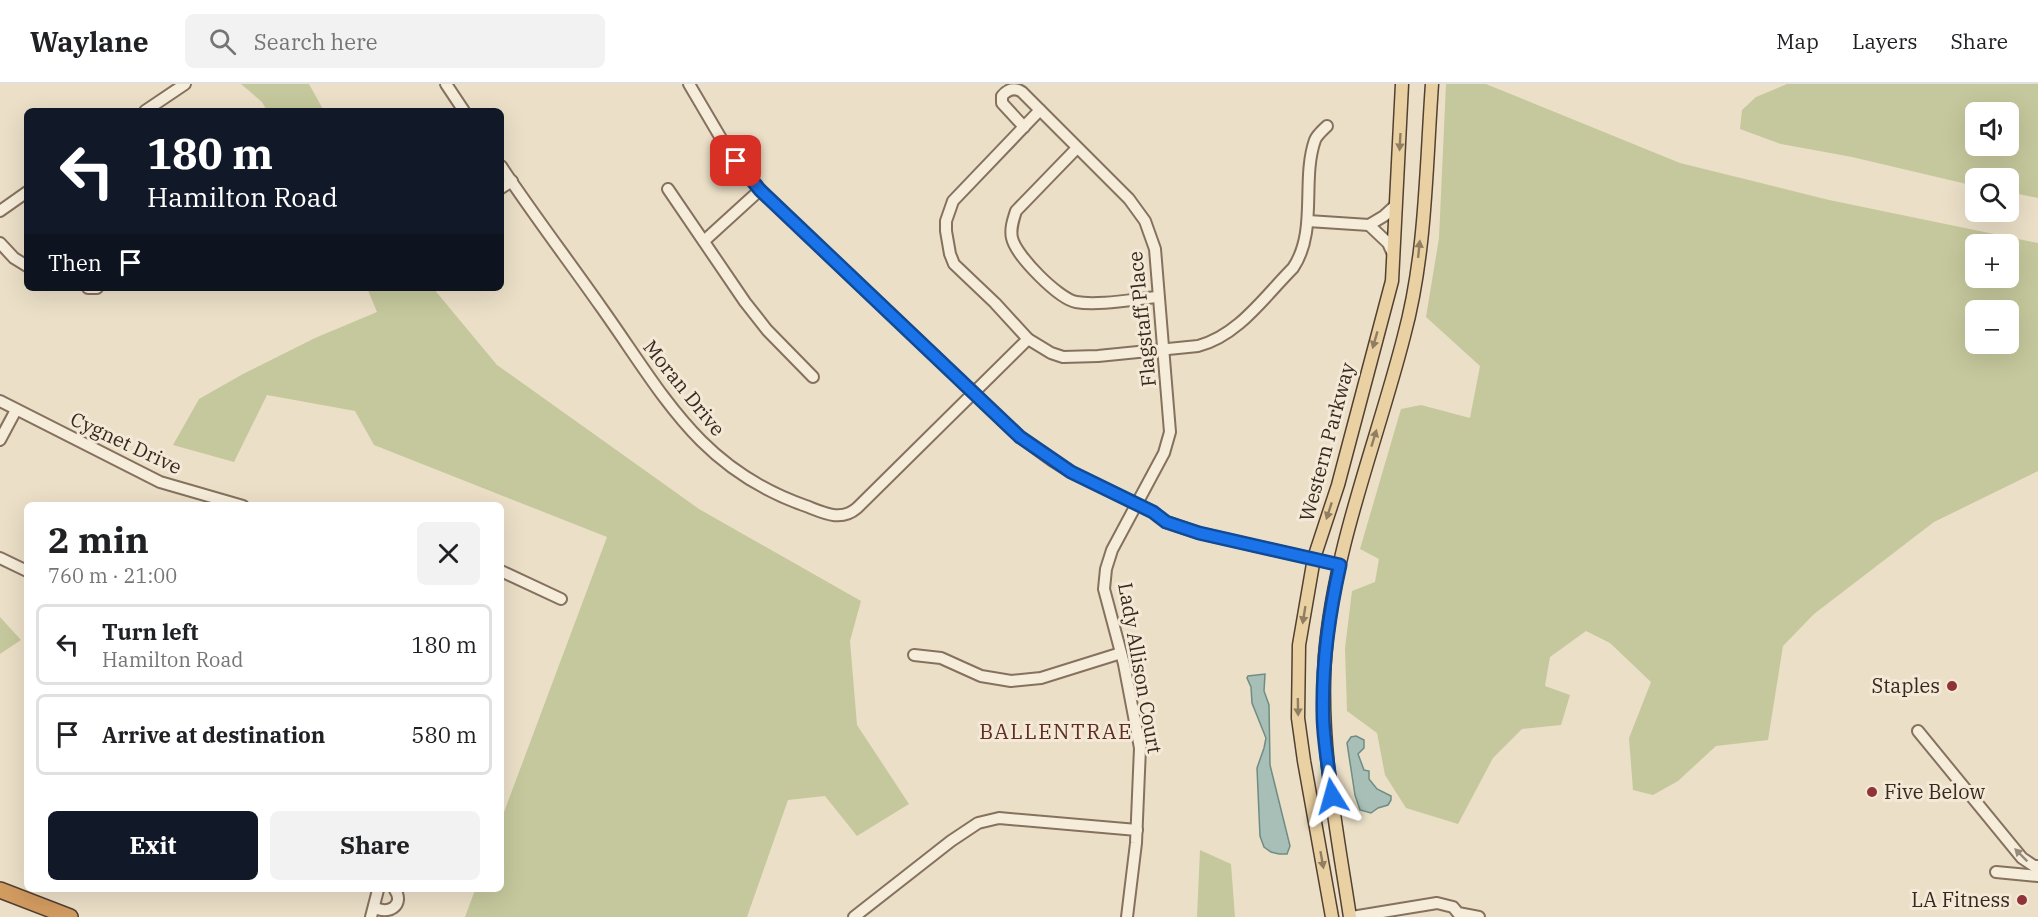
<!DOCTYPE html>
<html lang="en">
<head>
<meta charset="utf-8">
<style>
  :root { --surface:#fff; --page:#f2f2f2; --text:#202124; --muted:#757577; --line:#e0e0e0; --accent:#111827 }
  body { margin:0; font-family:"IBM Plex Serif",serif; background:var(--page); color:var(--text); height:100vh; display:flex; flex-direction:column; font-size:22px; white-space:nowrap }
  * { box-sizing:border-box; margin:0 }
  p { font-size:20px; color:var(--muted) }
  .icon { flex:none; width:33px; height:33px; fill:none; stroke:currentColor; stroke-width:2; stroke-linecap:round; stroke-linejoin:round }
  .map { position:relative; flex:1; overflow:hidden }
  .panel { position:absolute; left:24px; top:418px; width:480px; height:390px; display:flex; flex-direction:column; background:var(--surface); border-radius:9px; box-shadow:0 6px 24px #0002 }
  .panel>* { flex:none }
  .guide { position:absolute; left:24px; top:24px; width:480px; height:183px; border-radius:9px; box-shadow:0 6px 24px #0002; background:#111827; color:#fff; overflow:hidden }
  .controls { position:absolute; left:1965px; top:18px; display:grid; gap:12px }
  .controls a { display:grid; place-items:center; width:54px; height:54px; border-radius:9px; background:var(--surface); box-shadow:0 6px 24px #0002; font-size:30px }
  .pin { position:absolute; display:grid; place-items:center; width:51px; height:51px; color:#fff; margin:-26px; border-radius:12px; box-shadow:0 3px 9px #0006 }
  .me { position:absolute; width:66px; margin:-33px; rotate:352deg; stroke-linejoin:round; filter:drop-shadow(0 0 4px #0008) }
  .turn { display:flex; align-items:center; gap:21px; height:126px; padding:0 24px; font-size:27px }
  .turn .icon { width:78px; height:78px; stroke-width:2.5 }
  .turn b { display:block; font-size:42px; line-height:51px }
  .then { display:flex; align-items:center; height:57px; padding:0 24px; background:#0003; gap:12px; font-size:22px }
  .round { display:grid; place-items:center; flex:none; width:63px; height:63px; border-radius:9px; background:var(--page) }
  .summary { display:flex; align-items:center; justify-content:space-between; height:102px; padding:0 24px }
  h1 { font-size:36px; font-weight:800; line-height:45px }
  .button { display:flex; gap:12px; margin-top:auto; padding:12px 24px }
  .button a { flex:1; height:69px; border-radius:9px; background:var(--accent); color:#fff; font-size:24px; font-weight:800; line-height:69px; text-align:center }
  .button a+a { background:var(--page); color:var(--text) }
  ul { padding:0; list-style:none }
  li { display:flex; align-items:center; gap:18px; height:81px; margin:0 12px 9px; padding:0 12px; border:3px solid var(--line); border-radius:9px }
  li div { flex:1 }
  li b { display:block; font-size:22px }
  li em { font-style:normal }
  header { display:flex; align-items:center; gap:36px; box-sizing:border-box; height:84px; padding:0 30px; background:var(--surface); border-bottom:2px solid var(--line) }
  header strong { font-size:28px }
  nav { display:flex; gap:33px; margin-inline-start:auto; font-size:21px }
  .search { width:420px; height:54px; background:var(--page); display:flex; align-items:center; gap:15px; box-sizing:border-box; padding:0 21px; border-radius:9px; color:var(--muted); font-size:22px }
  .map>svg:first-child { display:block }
  .green { fill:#c5c89c; fill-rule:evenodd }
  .water { fill:#a8bfb7; stroke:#6f8d84; stroke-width:1.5 }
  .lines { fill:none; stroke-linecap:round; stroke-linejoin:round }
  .minor-casing { stroke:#85715e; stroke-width:14 }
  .major-casing { stroke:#534032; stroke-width:15 }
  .highway-casing { stroke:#534032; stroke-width:18 }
  .minor { stroke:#f6ecda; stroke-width:10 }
  .major { stroke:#ead1a3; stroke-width:12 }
  .highway { stroke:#d29b60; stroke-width:15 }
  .oneway { fill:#907e62 }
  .oneway2 { fill:#968b7d }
  .route-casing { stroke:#114b97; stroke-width:15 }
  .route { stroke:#1a73e8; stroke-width:10 }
  .poi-dot { fill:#8f3338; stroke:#f3e9d6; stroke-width:2 }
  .labels { text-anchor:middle; stroke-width:6; stroke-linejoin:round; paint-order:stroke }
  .street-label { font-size:20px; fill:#362a20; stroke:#f3e9d6 }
  .poi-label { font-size:20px; fill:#362a20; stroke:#f3e9d6; text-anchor:end }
  .neighbourhood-label { font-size:21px; letter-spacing:1.5px; fill:#5f2d24; stroke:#f3e9d6 }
</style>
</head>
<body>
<header>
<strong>Waylane</strong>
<div class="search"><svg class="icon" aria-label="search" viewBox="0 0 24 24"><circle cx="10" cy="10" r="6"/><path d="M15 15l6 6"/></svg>Search here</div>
<nav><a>Map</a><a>Layers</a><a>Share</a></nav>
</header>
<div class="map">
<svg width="2038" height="833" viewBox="0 0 2038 833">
  <rect width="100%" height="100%" fill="#ebdfc7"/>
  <!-- green -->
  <g class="green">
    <path d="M241,0H309L324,27H267L262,18Z"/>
    <path d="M1446,0H1486L1680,79L1829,116L2038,159V387L1934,438L1814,530L1783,562L1768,656L1716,662L1678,697L1653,711L1633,706L1629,654L1651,598L1610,559L1586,547L1550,573L1545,602L1570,611L1561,641L1522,645L1493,674L1458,740L1406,724L1385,691L1377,649L1347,627L1345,564L1352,507L1375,498L1379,475L1360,465L1401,325L1421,321L1470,334L1480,282L1426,233L1439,154ZM2008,160V194H1976V160ZM2008,226V260H1976V226Z"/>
    <path d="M1787,0H2038V114L2009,108L2008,94H1976L1975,102L1852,73L1781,60L1740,45L1742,26L1756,13ZM2008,28V62H1976V28Z"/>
    <path d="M367,204H433L497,281L699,425L861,517L850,557L857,641L909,720L857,752L825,712L788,716L747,833H465L475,806H501V736L607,453L374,361L355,327L267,311L234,378L173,361L199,315L243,290L315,254L377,228Z"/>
    <path d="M0,533L21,556L0,570Z"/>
    <path d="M1200,766L1231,780L1235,833H1197Z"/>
  </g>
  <!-- water -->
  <g class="water">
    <path d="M1265,590L1264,607L1269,621L1270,681L1290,762L1287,770H1279L1271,768L1264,763L1260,752L1257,684L1264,664L1266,654L1252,619L1251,603L1247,594L1248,592Z"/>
    <path d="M1356,652L1364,656V664L1358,670L1364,686L1369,687V695L1377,705L1391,712V716L1388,721L1378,724L1371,729L1360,726L1355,711L1347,659L1351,653Z"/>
  </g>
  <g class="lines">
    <defs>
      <g id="minor">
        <path d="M446,0L464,27"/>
        <path d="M689,0L729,68L760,106L1020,353L1053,377L1071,388L1153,428L1166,438L1199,449L1340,481"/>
        <path d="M1040,26L953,117L946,137V147L950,170L954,180L995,219L1028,255L1051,269L1063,273L1098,272L1198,262C1238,252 1265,212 1293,184C1318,147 1301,96 1315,56C1317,51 1323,46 1327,42"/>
        <path d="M145,27L185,0"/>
        <path d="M1024,43L1002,19V12C1008,5 1015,3 1022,8L1129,115L1145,137L1155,165L1170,348L1164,369L1112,466L1106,485L1104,505L1124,580L1140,664L1136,759L1127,833"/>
        <path d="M1077,64L1016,127C1013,136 1010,145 1012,154C1016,172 1059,215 1076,218C1098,222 1135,215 1158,213"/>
        <path d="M501,82C533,130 568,176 601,223C663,310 699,385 806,422C824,429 841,438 857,424L1028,255"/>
        <path d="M501,104L512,97"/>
        <path d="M668,105L745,218L767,246L813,293"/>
        <path d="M0,127L27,108"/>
        <path d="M1308,137L1369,141L1384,132L1396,121"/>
        <path d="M1369,141L1388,159L1393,170"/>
        <path d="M704,157L760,106"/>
        <path d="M0,159L14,174L27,182"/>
        <path d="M88,204H97"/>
        <path d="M0,317L160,398L243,422"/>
        <path d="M0,356L16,326"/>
        <path d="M0,474L27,487"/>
        <path d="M501,487L561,515"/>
        <path d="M914,571L941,574L981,592L1011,597L1041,594L1121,569"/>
        <path d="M1918,647L2022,774L2034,782H2038"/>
        <path d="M1996,788L2038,792"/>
        <path d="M374,823C388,832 405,821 395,806"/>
        <path d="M371,833L378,806"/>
        <path d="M854,833L951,757L978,739L999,734L1137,746"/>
        <path d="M1352,833L1437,819L1453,823L1458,829L1479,833"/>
      </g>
      <g id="major">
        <path d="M1332,833L1304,677L1298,634L1299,561L1314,474L1338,401L1392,197L1402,0"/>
        <path d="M1350,833C1337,747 1319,660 1325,572C1334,462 1377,358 1404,252C1426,171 1426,83 1432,0"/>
      </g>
      <path id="highway" d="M0,806L70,833"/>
    </defs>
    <!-- minor casing -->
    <use href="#minor" class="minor-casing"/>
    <!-- major casing -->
    <use href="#major" class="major-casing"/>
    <!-- highway casing -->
    <use href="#highway" class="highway-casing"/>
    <!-- minor -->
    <use href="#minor" class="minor"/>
    <!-- major -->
    <use href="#major" class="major"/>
    <!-- highway -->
    <use href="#highway" class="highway"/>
  </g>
  <!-- one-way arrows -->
  <defs><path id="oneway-solid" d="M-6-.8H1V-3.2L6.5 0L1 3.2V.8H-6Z" transform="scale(1.5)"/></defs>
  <g class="oneway">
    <use href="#oneway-solid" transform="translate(1400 58) rotate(93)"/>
    <use href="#oneway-solid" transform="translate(1419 165) rotate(-84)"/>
    <use href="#oneway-solid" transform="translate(1375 256) rotate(106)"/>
    <use href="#oneway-solid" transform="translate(1374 354) rotate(-73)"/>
    <use href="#oneway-solid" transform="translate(1329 427) rotate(108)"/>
    <use href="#oneway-solid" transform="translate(1304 531) rotate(99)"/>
    <use href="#oneway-solid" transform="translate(1298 623) rotate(89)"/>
    <use href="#oneway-solid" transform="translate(1322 776) rotate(80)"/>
  </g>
  <use class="oneway2" href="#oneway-solid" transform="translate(2021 771) rotate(-135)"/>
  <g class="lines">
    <defs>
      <path id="route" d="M736,77L760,106L1020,353L1071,388L1153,428L1166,438L1199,449L1340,481C1329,530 1322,579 1323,629C1323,656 1329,685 1332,712"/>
    </defs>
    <!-- route casing -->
    <use href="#route" class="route-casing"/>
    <!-- route -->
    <use href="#route" class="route"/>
  </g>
  <!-- markers -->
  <g class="poi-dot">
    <circle cx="1952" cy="602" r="6"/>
    <circle cx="1872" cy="708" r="6"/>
    <circle cx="2022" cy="816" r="6"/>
  </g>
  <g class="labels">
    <!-- street labels -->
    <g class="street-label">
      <text transform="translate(1142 235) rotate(-96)" y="7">Flagstaff Place</text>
      <text transform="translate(684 304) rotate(51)" y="7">Moran Drive</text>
      <text transform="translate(1327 358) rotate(-75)" y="7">Western Parkway</text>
      <text transform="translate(126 359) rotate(25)" y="7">Cygnet Drive</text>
      <text transform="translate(1140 584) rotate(80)" y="7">Lady Allison Court</text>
    </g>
    <!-- poi labels -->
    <g class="poi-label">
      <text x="1940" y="609">Staples</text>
      <text x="1884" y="715" text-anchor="start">Five Below</text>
      <text x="2010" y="823">LA Fitness</text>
    </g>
    <!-- neighbourhood labels -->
    <g class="neighbourhood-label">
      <text x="1056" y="655">BALLENTRAE</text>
    </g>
  </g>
</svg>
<div class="controls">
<a><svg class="icon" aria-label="sound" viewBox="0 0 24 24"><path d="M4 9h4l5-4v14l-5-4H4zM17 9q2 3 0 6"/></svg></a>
<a><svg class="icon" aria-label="search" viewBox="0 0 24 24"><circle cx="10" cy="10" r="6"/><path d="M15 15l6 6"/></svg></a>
<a>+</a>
<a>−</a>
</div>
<div class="pin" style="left:736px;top:77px;background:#d93025"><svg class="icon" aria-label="arrive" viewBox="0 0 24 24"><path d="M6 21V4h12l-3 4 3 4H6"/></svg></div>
<svg class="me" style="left:1332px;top:712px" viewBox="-20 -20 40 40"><path d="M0-17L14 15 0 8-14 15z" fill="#1a73e8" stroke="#fff" stroke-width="4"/></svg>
<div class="guide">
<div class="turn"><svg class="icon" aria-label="left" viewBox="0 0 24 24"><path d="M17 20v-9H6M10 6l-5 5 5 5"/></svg><div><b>180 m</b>Hamilton Road</div></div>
<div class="then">Then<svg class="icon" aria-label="arrive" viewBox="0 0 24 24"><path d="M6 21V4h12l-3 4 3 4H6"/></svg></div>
</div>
<section class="panel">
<div class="summary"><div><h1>2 min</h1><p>760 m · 21:00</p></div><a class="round"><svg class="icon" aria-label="close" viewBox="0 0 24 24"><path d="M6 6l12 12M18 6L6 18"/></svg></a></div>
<ul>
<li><svg class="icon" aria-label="left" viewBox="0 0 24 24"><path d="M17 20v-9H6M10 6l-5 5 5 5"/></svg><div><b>Turn left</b><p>Hamilton Road</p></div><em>180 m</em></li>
<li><svg class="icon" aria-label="arrive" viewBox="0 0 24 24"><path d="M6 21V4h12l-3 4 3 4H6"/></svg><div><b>Arrive at destination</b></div><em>580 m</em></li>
</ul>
<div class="button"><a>Exit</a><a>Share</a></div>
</section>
</div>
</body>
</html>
